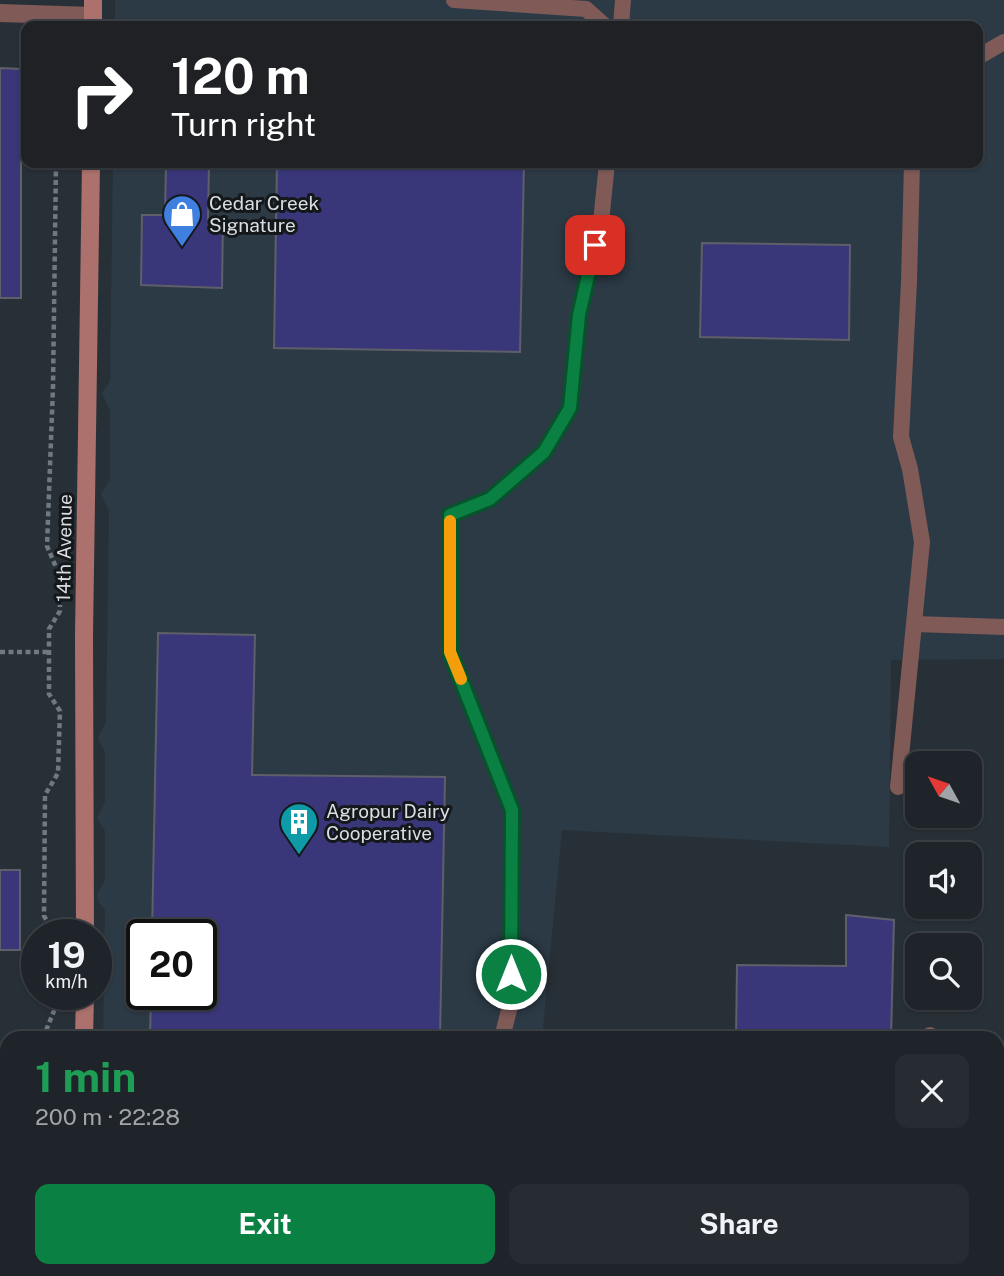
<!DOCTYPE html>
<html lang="en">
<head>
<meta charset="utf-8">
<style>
  :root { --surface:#1e2429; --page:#262c31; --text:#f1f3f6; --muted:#a1a4a8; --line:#3c4146; --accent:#0b8043 }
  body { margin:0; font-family:"Public Sans",sans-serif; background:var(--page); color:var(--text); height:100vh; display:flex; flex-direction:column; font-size:26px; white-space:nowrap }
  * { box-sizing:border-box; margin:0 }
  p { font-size:23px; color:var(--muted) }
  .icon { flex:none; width:38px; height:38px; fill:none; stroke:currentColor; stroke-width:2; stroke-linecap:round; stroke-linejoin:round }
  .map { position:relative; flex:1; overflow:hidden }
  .panel { position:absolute; left:0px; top:1031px; width:1004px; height:247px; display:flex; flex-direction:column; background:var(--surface); border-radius:21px 21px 0 0; box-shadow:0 2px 5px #0004,0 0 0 2px var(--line) }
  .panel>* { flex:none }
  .guide { position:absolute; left:21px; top:21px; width:962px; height:147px; border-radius:14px; box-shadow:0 2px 5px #0004,0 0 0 2px var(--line); background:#202124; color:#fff; overflow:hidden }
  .needle { width:46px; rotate:310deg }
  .buttons { position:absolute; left:905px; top:751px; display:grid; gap:14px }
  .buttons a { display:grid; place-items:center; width:77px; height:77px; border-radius:14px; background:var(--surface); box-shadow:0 2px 5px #0004,0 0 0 2px var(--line); font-size:35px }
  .speed { position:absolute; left:21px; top:919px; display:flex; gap:14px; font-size:35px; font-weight:700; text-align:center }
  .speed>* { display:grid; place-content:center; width:91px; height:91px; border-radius:50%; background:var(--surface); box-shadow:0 2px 5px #0004,0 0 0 2px var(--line); line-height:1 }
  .speed small { font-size:18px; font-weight:400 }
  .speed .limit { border:4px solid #111; border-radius:10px; background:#fff; color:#111 }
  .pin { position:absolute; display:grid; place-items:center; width:60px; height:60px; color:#fff; margin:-30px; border-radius:14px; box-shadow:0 4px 10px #0006 }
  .me { position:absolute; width:77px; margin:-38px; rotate:0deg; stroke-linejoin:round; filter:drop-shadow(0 0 5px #0008) }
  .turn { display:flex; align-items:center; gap:24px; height:147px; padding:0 35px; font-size:32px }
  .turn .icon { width:91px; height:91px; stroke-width:2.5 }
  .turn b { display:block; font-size:49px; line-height:60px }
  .round { display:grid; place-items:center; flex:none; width:74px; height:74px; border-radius:14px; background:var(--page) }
  .headline { display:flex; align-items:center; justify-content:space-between; height:119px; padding:0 35px }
  h1 { font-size:42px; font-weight:700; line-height:52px; color:#1e9e55 }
  .primary-button { display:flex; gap:14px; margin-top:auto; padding:14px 35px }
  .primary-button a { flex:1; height:80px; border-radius:14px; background:var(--accent); color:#fff; font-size:28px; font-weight:700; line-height:80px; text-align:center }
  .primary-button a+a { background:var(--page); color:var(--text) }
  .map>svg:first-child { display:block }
  .built { fill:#2c3a45; fill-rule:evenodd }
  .building { fill:#39377a; stroke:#5e5f69; stroke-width:2 }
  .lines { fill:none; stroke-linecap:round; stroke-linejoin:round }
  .path { stroke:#71787e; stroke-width:4.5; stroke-dasharray:5 3.5; stroke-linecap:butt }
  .lane { stroke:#7f5a57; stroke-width:16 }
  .street { stroke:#7f5a57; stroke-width:18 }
  .secondary { stroke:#ac716c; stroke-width:18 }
  .route-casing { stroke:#07532c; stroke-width:18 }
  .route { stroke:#0b8043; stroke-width:12 }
  .slow { stroke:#f59e0b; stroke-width:12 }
  .labels { text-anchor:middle; stroke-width:6; stroke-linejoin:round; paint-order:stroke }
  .poi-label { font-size:19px; fill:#d8dee2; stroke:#14181b; text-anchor:start }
  .street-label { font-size:19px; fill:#d8dee2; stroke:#14181b }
</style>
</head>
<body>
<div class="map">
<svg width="1004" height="1276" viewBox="0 0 1004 1276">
  <rect width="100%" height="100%" fill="#283037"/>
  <!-- built -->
  <path class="built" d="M115,0H1004V659L891,660L889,847L562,830L542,1038H103L104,991L96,976L97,971L104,959L105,910L98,901L97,894L105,880V831L97,818L105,802V753L98,738L106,721L109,511L101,494L110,480V411L102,393L110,381L113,163H978V26H115ZM142,934H201V994H142Z"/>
  <!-- building -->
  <g class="building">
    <path d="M0,68L21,69V298H0Z"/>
    <path d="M166,163L209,164L208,219H223L222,288L141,285L142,215H165Z"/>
    <path d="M277,163H524L520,352L274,348Z"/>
    <path d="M702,243L850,245L849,340L700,337Z"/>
    <path d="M158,633L255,635L252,775L445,777L440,1038H150L151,994H201V934H152Z"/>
    <rect x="0" y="870" width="20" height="80"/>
    <path d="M846,915L894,920L891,1038H736L737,965L846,966Z"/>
  </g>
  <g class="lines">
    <!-- path -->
    <g class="path">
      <path d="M56,163L53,387L47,546L61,579V583"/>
      <path d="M0,652H50"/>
      <path d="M55,934L44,916L45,795L58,773L60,711L49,694V629L60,611V605"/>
      <path d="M43,1038L56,1006V994"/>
      <path d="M0,1257L7,1256"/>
      <path d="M0,1262L7,1268"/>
      <path d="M10,1270L17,1276"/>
      <path d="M53,1270L55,1276"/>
    </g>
    <!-- lane -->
    <g class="lane">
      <path d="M454,0L586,9L605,26"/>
      <path d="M621,26L623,0"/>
      <path d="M978,57L1004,42"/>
      <path d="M915,624L1004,627"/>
      <path d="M898,787L922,542L910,469L901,437L909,282L912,163"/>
      <path d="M502,1038L511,1002L512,810L450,652V515L490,499L544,452L570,408L579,315L601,222L607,163"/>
      <path d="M289,1270V1276"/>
      <path d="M443,1276L444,1270"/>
    </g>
    <!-- street -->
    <g class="street">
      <path d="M0,13L93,16"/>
      <path d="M930,1038V1036"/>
      <path d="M998,1100H1004"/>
      <path d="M925,1276V1270"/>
    </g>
    <!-- secondary -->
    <g class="secondary">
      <path d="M93,26V0"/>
      <path d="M85,934L84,636L91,163"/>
      <path d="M84,1038L85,994"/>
      <path d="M84,1270L85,1276"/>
    </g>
  </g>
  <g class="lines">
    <defs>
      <path id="route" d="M511,974L512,810L450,652V515L490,499L544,452L570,408L579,315L595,245"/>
    </defs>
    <!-- route casing -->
    <use href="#route" class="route-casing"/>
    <!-- route -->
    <use href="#route" class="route"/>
    <!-- slow -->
    <path class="slow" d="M450,521V652L461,679"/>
  </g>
  <!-- icons -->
  <defs>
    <symbol id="shop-pin" viewBox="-11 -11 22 30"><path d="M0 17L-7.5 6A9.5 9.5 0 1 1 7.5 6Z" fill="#3f7fe0" stroke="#14181b"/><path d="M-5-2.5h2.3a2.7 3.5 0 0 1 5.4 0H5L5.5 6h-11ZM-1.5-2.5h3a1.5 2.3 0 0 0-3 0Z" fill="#fff"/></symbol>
    <symbol id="building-pin" viewBox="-11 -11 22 30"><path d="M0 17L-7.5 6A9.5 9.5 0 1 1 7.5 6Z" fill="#0f9aa8" stroke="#14181b"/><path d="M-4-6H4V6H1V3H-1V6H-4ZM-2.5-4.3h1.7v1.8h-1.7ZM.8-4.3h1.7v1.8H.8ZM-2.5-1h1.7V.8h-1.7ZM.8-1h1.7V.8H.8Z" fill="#fff"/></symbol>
  </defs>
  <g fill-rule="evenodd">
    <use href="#shop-pin" x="160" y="192" width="44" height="60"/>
    <use href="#building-pin" x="277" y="800" width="44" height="60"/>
  </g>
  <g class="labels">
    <!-- poi labels -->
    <g class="poi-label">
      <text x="209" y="210">Cedar Creek<tspan x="209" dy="22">Signature</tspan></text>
      <text x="326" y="818">Agropur Dairy<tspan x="326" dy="22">Cooperative</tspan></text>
    </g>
    <!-- street labels -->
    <g class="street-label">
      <text transform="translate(64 548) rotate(-89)" y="7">14th Avenue</text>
    </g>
  </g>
</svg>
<div class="buttons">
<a><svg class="needle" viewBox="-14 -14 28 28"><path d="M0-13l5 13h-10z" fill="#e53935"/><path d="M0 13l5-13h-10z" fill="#a1a4a8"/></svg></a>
<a><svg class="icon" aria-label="sound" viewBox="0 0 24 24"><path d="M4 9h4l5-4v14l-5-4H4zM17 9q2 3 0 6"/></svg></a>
<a><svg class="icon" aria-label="search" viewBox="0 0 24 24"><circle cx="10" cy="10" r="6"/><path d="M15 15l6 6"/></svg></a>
</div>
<div class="speed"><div>19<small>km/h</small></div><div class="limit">20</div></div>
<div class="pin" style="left:595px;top:245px;background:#d93025"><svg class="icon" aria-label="arrive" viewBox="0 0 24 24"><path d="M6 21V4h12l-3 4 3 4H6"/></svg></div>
<svg class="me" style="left:511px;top:974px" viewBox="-20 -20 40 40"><circle r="17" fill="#0b8043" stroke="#fff" stroke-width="3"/><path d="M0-11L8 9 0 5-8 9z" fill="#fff"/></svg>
<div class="guide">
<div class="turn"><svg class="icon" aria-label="right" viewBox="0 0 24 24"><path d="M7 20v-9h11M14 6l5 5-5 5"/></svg><div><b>120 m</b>Turn right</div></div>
</div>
<section class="panel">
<div class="headline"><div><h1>1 min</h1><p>200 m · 22:28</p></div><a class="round"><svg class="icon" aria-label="close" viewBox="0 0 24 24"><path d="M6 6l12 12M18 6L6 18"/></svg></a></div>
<div class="primary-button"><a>Exit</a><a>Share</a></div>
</section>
</div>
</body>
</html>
